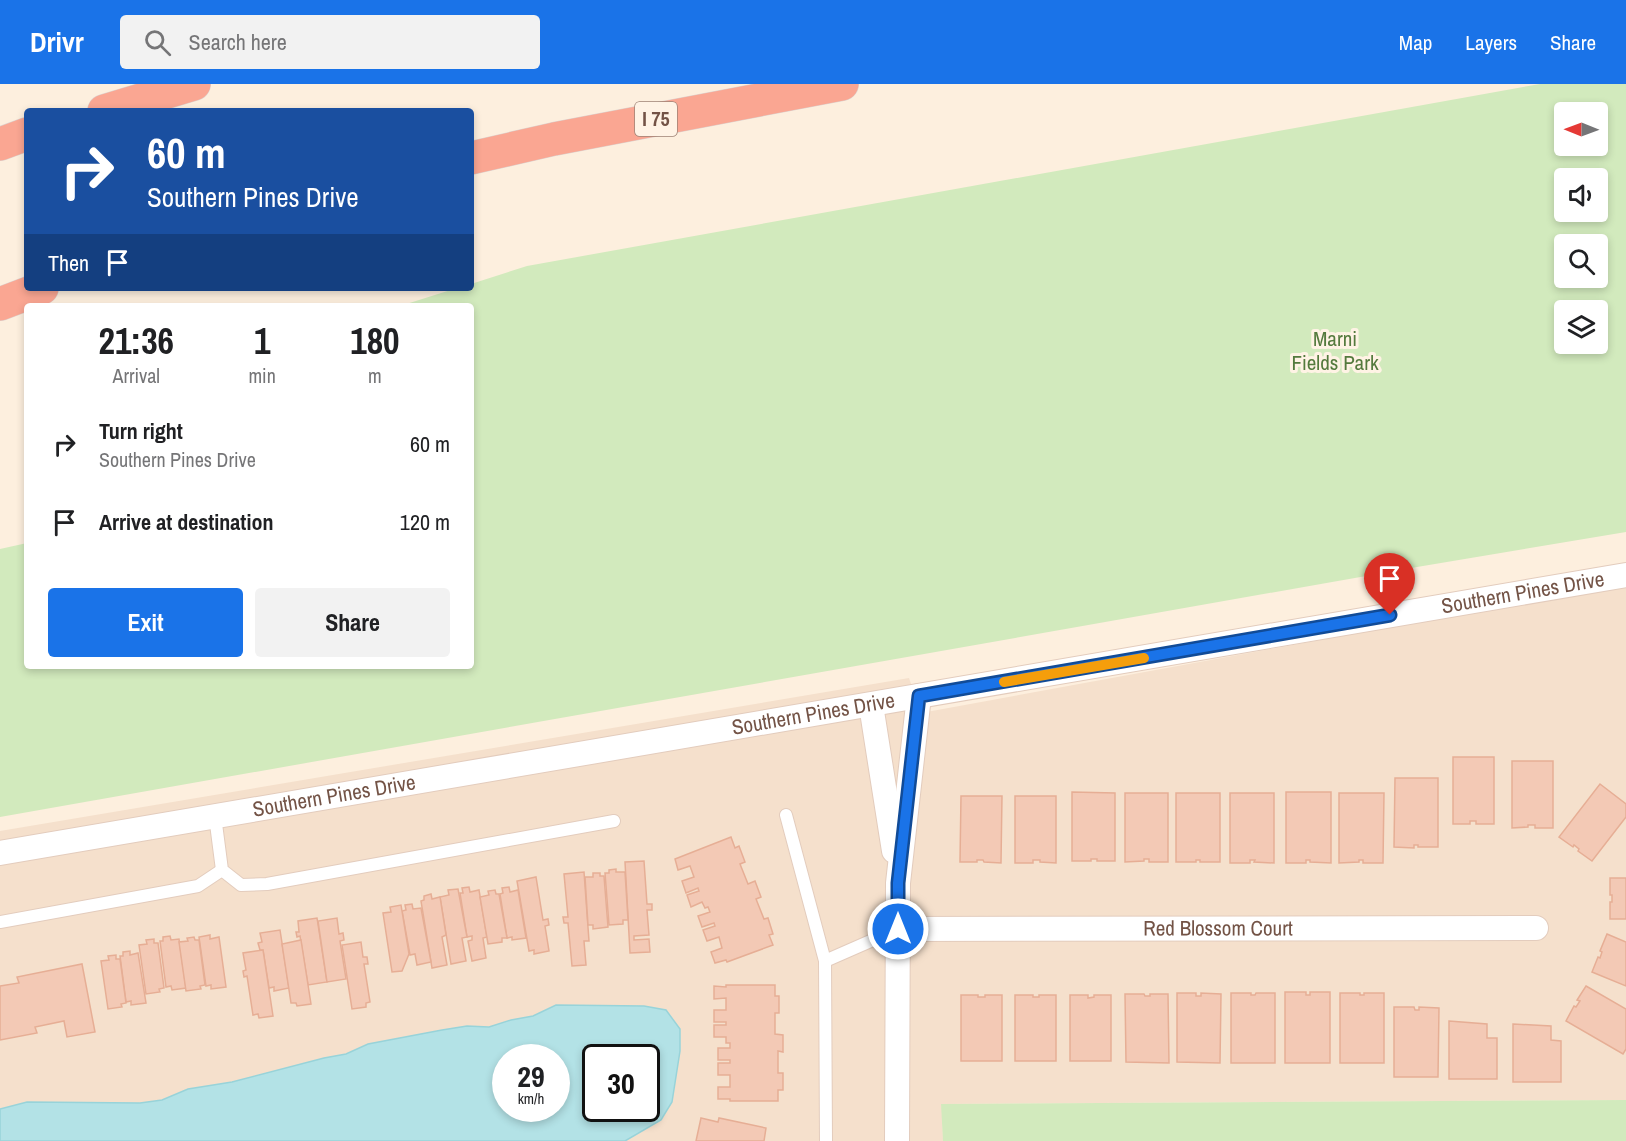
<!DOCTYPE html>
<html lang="en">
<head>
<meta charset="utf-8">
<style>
  :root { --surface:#fff; --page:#f2f2f2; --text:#202124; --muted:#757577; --accent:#1a73e8 }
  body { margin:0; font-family:"Archivo Narrow",sans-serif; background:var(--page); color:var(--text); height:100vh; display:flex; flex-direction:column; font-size:22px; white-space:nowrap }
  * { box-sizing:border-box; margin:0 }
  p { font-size:20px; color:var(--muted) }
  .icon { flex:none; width:33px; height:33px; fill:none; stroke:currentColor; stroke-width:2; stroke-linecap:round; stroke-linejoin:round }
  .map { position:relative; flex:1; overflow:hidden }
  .sheet { position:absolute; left:24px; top:219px; width:450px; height:366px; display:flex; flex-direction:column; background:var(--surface); border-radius:6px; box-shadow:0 3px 9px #0003 }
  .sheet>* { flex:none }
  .hud { position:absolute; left:24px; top:24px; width:450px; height:183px; border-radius:6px; box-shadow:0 3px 9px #0003; background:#1a4fa0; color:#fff; overflow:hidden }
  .needle { width:39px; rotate:271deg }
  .buttons { position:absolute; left:1554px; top:18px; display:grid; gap:12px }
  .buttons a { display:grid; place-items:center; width:54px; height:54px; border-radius:6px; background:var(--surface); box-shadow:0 3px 9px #0003; font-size:30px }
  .speed { position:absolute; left:492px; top:960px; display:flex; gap:12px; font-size:30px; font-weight:700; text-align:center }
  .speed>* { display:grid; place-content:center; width:78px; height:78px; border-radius:50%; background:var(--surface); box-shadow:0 3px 9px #0003; line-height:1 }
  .speed small { font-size:15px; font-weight:400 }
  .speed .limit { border:3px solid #111; border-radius:9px; background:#fff; color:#111 }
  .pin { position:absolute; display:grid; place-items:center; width:51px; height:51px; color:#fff; margin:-62px -26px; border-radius:50% 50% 50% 0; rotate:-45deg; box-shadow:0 0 6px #0007 }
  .pin .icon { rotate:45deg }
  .me { position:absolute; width:66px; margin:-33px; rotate:0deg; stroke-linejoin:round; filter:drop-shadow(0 0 4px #0008) }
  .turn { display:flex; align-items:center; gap:21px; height:126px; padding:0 24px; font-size:27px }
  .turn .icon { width:78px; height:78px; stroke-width:2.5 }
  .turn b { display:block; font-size:42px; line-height:51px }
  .then { display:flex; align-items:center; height:57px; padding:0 24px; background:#0003; gap:12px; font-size:22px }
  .eta { display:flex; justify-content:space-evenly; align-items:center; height:102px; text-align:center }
  .eta b { font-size:36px; font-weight:800; line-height:42px }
  .cta { display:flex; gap:12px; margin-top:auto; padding:12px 24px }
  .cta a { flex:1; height:69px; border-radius:6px; background:var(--accent); color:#fff; font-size:24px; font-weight:800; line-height:69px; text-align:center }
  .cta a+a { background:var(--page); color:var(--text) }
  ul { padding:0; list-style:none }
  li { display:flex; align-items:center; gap:18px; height:78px; padding:0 24px }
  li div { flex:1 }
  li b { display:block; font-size:22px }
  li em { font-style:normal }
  header { display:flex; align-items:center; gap:36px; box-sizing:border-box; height:84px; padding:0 30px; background:var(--accent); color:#fff }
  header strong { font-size:28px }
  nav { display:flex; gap:33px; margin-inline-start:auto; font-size:21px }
  .search { width:420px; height:54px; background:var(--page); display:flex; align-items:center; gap:15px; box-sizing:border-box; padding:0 21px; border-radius:6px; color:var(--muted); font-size:22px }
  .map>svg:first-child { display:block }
  .residential { fill:#f5e0cc }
  .green { fill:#d2eabd; fill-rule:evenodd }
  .water { fill:#b3e2e6; stroke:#98d3d9; stroke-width:1.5; fill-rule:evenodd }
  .building { fill:#f3c9b5; stroke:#e6ae95; stroke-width:1.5 }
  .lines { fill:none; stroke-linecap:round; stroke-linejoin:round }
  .service-casing { stroke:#e3ccbd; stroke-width:14 }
  .minor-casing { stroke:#e3ccbd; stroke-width:26 }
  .motorway-casing { stroke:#dbd2cf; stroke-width:34 }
  .service { stroke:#fff; stroke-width:12 }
  .minor { stroke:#fff; stroke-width:24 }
  .motorway { stroke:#faa692; stroke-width:33 }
  .route-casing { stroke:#114b97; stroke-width:15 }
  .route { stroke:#1a73e8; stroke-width:10 }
  .slow { stroke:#f59e0b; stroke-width:10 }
  .labels { text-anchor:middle; stroke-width:6; stroke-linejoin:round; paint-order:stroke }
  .shield { fill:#fff3e5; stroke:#9d8376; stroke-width:1.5 }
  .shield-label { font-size:20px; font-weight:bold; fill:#735346 }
  .park-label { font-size:21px; fill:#547a3d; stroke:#fff3e5 }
  .street-label { font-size:21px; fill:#735346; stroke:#fff3e5 }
</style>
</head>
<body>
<header>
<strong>Drivr</strong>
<div class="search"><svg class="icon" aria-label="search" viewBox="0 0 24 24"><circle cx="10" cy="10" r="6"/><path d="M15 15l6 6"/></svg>Search here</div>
<nav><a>Map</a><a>Layers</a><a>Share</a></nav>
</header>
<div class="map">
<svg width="1626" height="1057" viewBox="0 0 1626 1057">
  <rect width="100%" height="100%" fill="#fdefde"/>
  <!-- residential -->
  <path class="residential" d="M1626,500V1016L942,1020L943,1057H625L660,1036L680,945L665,926L644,922L556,921L533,932L511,936L489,943L467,942L442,946L368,960L346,970L324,974L232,998L188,1005L162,1016L140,1019L27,1018L0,1025V747L909,594L921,629Z"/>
  <!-- green -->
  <g class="green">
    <path d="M1540,0H1626V448L1417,483L0,733V465L27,459V582H471V222H400L457,204H471V200L527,182ZM1598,28V62H1564V28ZM1598,94V128H1564V94ZM1598,160V194H1564V160ZM1598,226V260H1564V226Z"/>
    <path d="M1626,1016V1057H943L941,1020Z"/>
  </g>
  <!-- water -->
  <path class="water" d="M556,921L644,922L666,926L680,945V967L672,1018L661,1036L625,1057H0V1025L27,1018L140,1019L162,1016L188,1005L232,998L324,974L346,970L368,960L442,946L467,942L489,943L511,936L533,932ZM506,974H556V1024H506ZM596,974H646V1024H596Z"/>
  <!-- building -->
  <g class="building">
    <path d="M1453,673H1494V740H1476V737H1470V740H1453Z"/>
    <path d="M1512,677H1553V744H1535V741H1528V743L1512,744Z"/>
    <path d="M1395,694H1438V763H1418V761H1414V764L1394,763Z"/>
    <path d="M1600,700L1626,720V733L1592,777L1578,767L1579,765L1574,761L1573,763L1559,753Z"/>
    <path d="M1072,708L1115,709V777H1097V775H1091V777H1072Z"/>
    <path d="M1286,708H1331V779L1310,778V776H1306V779H1286Z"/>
    <path d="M1125,709H1168V778H1149V775H1144V777L1125,778Z"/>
    <path d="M1176,709H1220V778H1200V776H1196V778H1176Z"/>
    <path d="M1230,709H1274V779L1254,778L1255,776H1250V779H1230Z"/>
    <path d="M1339,709H1384L1383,779H1363V776H1359V778L1339,779Z"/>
    <path d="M961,712H1002L1001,779L984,778L983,776H977V778H960Z"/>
    <path d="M1015,712H1056V779L1040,778V776H1033V779H1015Z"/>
    <path d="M731,753L735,764L739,762L745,778L740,780L748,800L755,797L761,813L756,815L764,835L768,834L773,850L769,851L773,861L727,878L726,876L715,879L711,868L722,864L719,853L707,857L703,846L715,842L714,839L702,843L698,832L710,828L708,823L705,824L702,818L691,823L687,811L699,807L698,804L686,809L682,797L694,793L690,782L678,786L675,775Z"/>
    <path d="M644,777L647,820H652V826H647L649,851L634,852V856L649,855L650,868L630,869L625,778Z"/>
    <path d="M616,785V788H625L628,836H623V840L609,841L605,789H609V786Z"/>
    <path d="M584,788L589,857H584L586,881L572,882L568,839H564L563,833H568L564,790Z"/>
    <path d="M593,789H600V792H604L608,843L593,845V841H588L585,793H593Z"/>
    <path d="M536,793L543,836L548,835L549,841L545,842L549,867L534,870V866L529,867L517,797Z"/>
    <path d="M1610,794H1626V835H1610V818H1612V811H1610Z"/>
    <path d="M469,803L470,808L479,806L487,853L483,854L486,874L472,877L468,857L472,856V852L467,853L460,809H463L462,804Z"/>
    <path d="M509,803L510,808L518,806L526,854L512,856V853L507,854L500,810L503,809L502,804Z"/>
    <path d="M458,805L467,853L462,854L466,877L451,880L440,813L449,811L448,806Z"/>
    <path d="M495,806L496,810H499L507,854H502V858L488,860L480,813L489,811L488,807Z"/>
    <path d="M431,810L432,815L440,813L446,851L442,853L447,881L432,884L421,817L424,816V812Z"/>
    <path d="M412,820L413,825L421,824L431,878L417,881L415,870L410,871L402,827L406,826L405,821Z"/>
    <path d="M401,821L409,870L402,887L392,888L383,829L391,828L390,823Z"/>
    <path d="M317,834L327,898L308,901L300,852L297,853L296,848H299L298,837Z"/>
    <path d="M337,834L339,850L343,849L344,856L340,857L346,895L327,898L318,837Z"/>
    <path d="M280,846L289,904L274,907V903L269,904L263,866H260L258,859L262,858L260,849Z"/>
    <path d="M1607,850L1626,858V902L1592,888L1598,873L1600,874L1602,868L1600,867Z"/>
    <path d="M210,851V855L219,853L226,903L211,905V901L206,902L199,853Z"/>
    <path d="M170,852L171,856L179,855L186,904L172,906L171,902L166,903L160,857H163V853Z"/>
    <path d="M194,853L195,856H199L205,901L200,902L201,905L186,907L179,858L188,857L187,854Z"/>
    <path d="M154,855V859H158L164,904L159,905L160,908L146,910L139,861L147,860L146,856Z"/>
    <path d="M301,856L311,920L297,922L296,919H291L282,860Z"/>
    <path d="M361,858L363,873H367L368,880H364L370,918L366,919V923L352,925L342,861Z"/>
    <path d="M263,866L273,932L259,934L258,930L253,931L247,892L244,893L243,887L246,886L243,869Z"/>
    <path d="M130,867V871L138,869L146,919L131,921V917L126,918L120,872H123V868Z"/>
    <path d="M116,871V875H120L126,919L121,920L122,923L108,925L101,877L109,876L108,872Z"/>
    <path d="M82,880L95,948L67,953L64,937L35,943L37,949L0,956V902L19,899L17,893Z"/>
    <path d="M726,901H775V912H779V929H775V950L783,951V968L778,967V989H783V1006H778V1017H730V1015H718V1003H730V991H718V979H730V976H718V964H730V959H726V953H714V941H726V938H714V926H726V914L714,915V902L726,903Z"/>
    <path d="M1586,902L1626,925V965L1623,970L1566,937L1574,922L1576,923L1580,917L1577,916Z"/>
    <path d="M1285,908H1306V911H1310V908H1330V979H1285Z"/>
    <path d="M1177,909H1196V912H1201V909L1221,910L1220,979L1177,978Z"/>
    <path d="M1231,909H1251V911H1255L1256,909H1275V979H1231Z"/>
    <path d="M1340,909H1360V911H1364V909H1384V979H1340Z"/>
    <path d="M1125,910H1144L1145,912H1150V910H1168L1169,979L1126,978Z"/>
    <path d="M961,911H978V913H985V911H1002V977H961Z"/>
    <path d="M1015,911H1033V913H1039V911H1056V977H1015Z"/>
    <path d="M1070,911H1088V914L1094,913V911H1111V977H1070Z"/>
    <path d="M1394,923H1414L1415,926H1419V923L1439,924L1438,993H1394Z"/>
    <path d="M1449,937L1487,940V954H1497V995H1449Z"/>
    <path d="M1513,940L1551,942V956L1561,957V998H1513Z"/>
    <path d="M701,1034L718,1038L719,1034L766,1044L764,1057H696Z"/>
  </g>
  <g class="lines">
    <defs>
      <g id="service">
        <path d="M786,731L825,877L826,1057"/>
        <path d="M215,732L222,786L241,801L267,800L614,737"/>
        <path d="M0,838L198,802L222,786"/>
        <path d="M825,877L898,845"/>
      </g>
      <g id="minor">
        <path d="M871,621L894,767"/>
        <path id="s1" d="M0,769L1626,491"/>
        <path id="s2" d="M898,845L1536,844"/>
        <path d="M897,1057L898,799L919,612"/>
      </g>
      <g id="motorway">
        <path d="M104,27L194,0"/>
        <path d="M0,60L27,50"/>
        <path d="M471,74L554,55L842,0"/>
        <path d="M0,220L42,204"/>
      </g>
    </defs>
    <!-- service casing -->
    <use href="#service" class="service-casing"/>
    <!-- minor casing -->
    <use href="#minor" class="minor-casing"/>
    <!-- motorway casing -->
    <use href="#motorway" class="motorway-casing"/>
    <!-- service -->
    <use href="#service" class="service"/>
    <!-- minor -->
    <use href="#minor" class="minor"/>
    <!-- motorway -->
    <use href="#motorway" class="motorway"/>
  </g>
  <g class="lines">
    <defs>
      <path id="route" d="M898,845V799L919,612L1390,531"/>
    </defs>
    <!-- route casing -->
    <use href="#route" class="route-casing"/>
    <!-- route -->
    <use href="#route" class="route"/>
    <!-- slow -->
    <path class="slow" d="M1004,598L1144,574"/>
  </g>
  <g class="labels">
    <!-- shield labels -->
    <rect class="shield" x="635" y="18" width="42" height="34" rx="4.5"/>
    <g class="shield-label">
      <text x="656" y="42">I 75</text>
    </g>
    <!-- park labels -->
    <g class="park-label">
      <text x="1335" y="262">Marni<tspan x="1335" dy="24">Fields Park</tspan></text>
    </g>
    <!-- street labels -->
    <g class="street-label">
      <text dy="7" stroke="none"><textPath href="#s1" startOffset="1545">Southern Pines Drive</textPath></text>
      <text dy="7" stroke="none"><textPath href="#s1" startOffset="825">Southern Pines Drive</textPath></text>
      <text dy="7" stroke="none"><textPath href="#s1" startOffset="339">Southern Pines Drive</textPath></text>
      <text dy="7" stroke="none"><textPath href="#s2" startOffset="320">Red Blossom Court</textPath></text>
    </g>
  </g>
</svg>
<div class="buttons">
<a><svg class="needle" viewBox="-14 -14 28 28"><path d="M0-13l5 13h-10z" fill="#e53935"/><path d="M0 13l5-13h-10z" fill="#757577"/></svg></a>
<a><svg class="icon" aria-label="sound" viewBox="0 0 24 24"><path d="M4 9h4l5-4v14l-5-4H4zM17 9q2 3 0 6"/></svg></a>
<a><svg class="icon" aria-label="search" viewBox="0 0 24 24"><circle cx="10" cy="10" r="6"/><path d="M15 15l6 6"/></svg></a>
<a><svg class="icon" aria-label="layers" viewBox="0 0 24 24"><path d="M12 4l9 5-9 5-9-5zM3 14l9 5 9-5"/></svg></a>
</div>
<div class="speed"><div>29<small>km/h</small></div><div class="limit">30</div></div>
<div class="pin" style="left:1390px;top:531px;background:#d93025"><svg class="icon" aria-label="arrive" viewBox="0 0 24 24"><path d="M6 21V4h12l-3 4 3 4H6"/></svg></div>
<svg class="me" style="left:898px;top:845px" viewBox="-20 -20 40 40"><circle r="17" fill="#1a73e8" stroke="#fff" stroke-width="3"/><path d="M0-11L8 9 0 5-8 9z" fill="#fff"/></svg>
<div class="hud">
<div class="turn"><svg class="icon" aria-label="right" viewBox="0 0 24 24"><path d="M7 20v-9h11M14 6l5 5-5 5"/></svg><div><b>60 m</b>Southern Pines Drive</div></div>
<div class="then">Then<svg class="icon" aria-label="arrive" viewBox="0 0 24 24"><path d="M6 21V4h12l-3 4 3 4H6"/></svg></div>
</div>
<section class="sheet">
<div class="eta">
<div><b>21:36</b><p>Arrival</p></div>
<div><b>1</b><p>min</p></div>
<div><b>180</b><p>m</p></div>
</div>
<ul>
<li><svg class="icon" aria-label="right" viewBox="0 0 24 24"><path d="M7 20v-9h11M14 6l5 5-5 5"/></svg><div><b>Turn right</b><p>Southern Pines Drive</p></div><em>60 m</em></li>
<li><svg class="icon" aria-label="arrive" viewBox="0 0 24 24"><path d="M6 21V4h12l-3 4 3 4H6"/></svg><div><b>Arrive at destination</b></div><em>120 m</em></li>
</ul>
<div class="cta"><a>Exit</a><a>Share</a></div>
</section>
</div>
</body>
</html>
